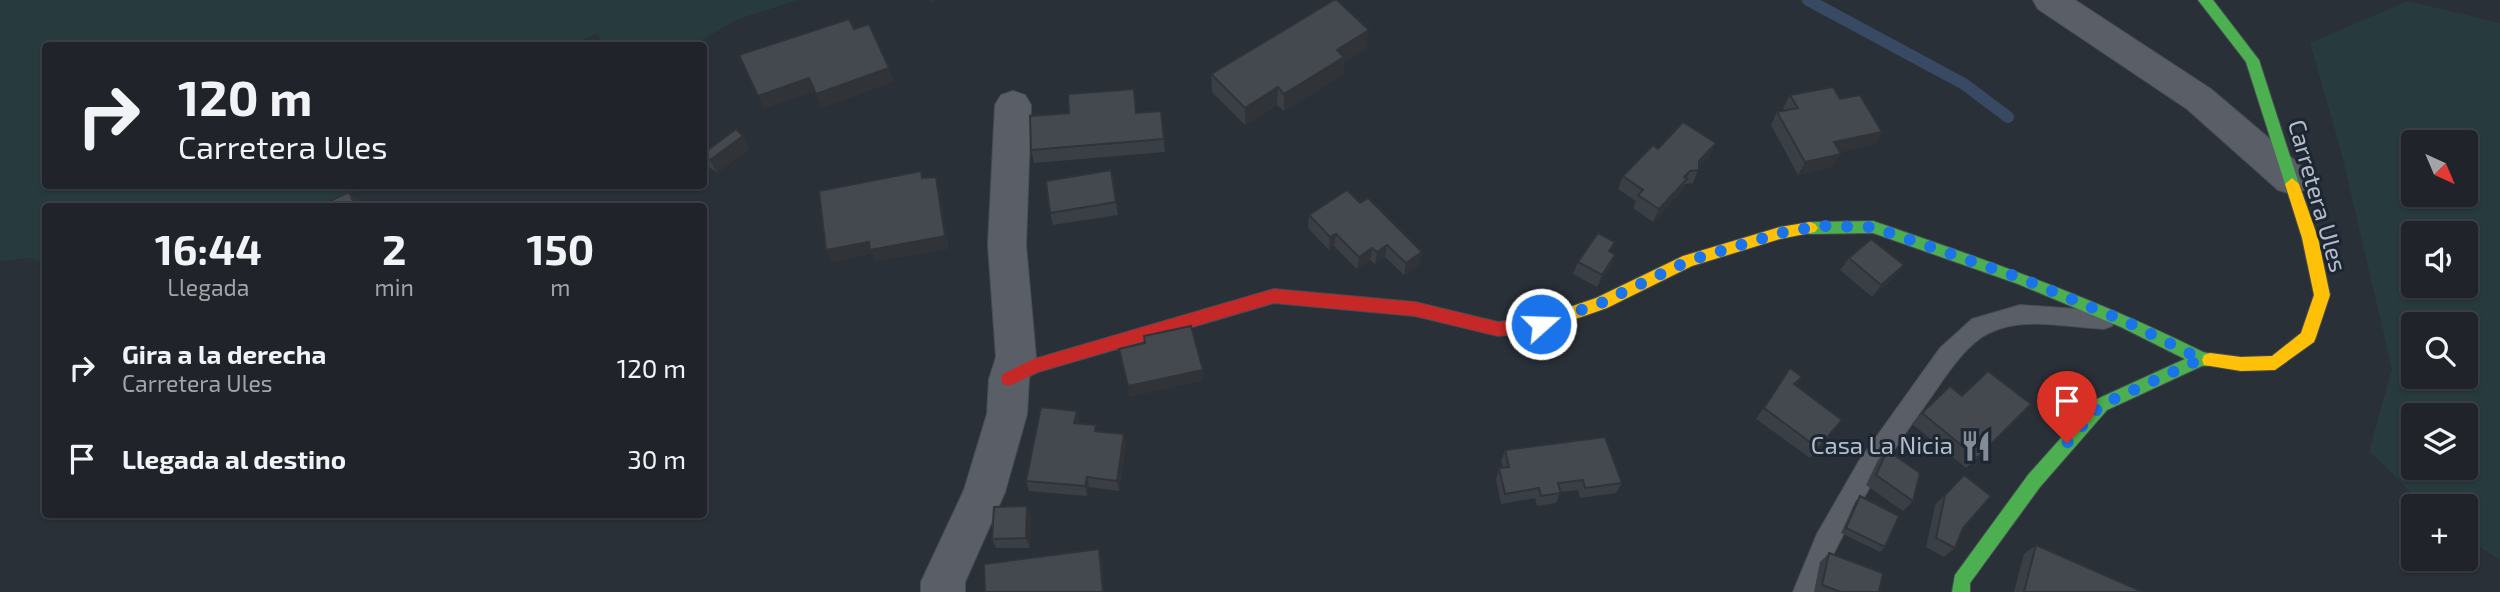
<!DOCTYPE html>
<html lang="es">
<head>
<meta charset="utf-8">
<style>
  :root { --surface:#20242a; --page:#2d3036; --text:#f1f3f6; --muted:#a2a4a8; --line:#3d4147 }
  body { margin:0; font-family:"Exo 2",sans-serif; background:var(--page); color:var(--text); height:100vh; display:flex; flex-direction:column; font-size:26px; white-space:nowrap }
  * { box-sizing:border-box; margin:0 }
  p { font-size:23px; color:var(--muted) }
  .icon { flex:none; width:38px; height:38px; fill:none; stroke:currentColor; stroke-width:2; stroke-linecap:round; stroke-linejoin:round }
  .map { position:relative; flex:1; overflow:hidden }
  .panel { position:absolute; left:42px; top:203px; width:665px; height:315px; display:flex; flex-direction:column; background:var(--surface); border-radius:7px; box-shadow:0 2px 5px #0004,0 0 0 2px var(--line) }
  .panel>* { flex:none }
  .hud { position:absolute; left:42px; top:42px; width:665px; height:147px; border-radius:7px; box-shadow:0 2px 5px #0004,0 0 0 2px var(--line); background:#20242a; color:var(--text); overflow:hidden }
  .needle { width:46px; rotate:136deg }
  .tools { position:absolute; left:2401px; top:130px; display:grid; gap:14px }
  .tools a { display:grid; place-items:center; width:77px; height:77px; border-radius:7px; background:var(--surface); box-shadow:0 2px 5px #0004,0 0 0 2px var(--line); font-size:35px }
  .pin { position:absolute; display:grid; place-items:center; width:60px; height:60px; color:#fff; margin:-72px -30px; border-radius:50% 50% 50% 0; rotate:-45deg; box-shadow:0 0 7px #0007 }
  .pin .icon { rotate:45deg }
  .me { position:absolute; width:77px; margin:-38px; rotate:70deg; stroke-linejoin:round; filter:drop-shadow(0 0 5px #0008) }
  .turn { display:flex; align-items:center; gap:24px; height:147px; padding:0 21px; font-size:32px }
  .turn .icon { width:91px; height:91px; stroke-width:2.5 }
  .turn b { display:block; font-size:49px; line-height:60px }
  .eta { display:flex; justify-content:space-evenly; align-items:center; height:119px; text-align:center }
  .eta b { font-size:42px; font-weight:700; line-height:49px }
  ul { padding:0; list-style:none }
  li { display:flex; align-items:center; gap:21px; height:91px; padding:0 21px }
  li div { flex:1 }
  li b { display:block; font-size:26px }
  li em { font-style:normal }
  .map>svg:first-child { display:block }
  .green { fill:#273a3e; fill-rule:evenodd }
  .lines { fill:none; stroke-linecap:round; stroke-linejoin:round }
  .stream { stroke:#384963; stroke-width:12 }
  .lane-casing { stroke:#484c53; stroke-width:2 }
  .street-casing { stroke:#484c53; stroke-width:2 }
  .fast-casing { stroke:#484c53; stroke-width:2 }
  .slow-casing { stroke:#484c53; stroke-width:2 }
  .jam-casing { stroke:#484c53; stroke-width:2 }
  .lane { fill:#5a5e66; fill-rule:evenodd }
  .street { fill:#5a5e66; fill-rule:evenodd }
  .fast { fill:#4caf50; fill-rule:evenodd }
  .slow { fill:#ffc107; fill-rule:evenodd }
  .jam { fill:#c62828; fill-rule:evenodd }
  .wall { fill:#3a3f45 }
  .shaded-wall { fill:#303338 }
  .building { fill:#444950; stroke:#303338; stroke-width:2 }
  .route { stroke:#1a73e8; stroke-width:12; stroke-dasharray:0 21.6 }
  .labels { text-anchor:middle; stroke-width:6; stroke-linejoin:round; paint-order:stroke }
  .street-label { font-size:24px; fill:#b4bcc9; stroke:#1d2633 }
  .poi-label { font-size:24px; fill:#b4bcc9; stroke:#1d2633; text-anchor:end }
</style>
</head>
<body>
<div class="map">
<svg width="2500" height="592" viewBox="0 0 2500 592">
  <rect width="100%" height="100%" fill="#2a3038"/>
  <!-- green -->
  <g class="green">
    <path d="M0,0H798L738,19L693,45H604L597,33L572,46H46V186H369L316,206H46L45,266L32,258L0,261Z"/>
    <path d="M2408,1L2500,23V560L2466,538V506H2425L2369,451L2392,369L2341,151L2310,43ZM2413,142H2466V194H2413ZM2413,233H2466V285H2413ZM2413,324H2466V376H2413ZM2413,415H2466V467H2413Z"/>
  </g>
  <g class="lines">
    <!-- stream -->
    <path class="stream" d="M1808,0L1964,84L2008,117"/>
    <defs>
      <path id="lane" d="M2020,305L2104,311L2112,314L2115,320L2112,326L2104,329C2067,327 2023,316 1989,333C1965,344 1944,379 1929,400C1885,461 1845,521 1817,592H1793L1817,534L1859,461L1940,348L1972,319Z"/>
      <g id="street">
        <path d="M2033,0H2075L2211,89L2304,168L2309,179L2304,190L2291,194L2278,190L2187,109L2038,9Z"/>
        <path d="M1013,91L1025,95L1031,105L1026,245L1036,357L1029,379L1027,414L1005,492L965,582V592H921V582L964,490L987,414L989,379L996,357L988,245L995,105L1001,95Z"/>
      </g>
      <g id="fast">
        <path d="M2198,0H2213L2259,60L2299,184L2297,188H2287L2285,184L2246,62Z"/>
        <path d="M1873,221C1987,260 2095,298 2203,352L2216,355L2218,360L2216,365L2202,366L2107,410L2040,487L1970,583V592H1952L1955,575L2028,475L2095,400L2185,359L2121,327L2018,284L1873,233L1810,234L1805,232L1802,228L1805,224L1810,222Z"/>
      </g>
      <g id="slow">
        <path d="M2292,178L2299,184L2318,238L2330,295L2316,337L2314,342L2275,370L2241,371L2204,365L2202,360L2204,355L2210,353L2241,357L2272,356L2301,333L2314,295L2302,238L2285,184Z"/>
        <path d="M1810,222L1815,224L1818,228L1815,232L1780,239L1692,266L1607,308L1561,324L1555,322L1553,317L1555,312L1596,298L1683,256L1780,227Z"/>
      </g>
      <path id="jam" d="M1274,289L1415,302L1498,322L1541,317L1561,310L1567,312L1569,317L1567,322L1541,331L1498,336L1415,316L1274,303L1038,372L1009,386L1003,384L1001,379L1003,374L1034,359Z"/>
    </defs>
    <!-- lane casing -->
    <use href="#lane" class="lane-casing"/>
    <!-- street casing -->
    <use href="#street" class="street-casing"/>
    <!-- fast casing -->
    <use href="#fast" class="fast-casing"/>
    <!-- slow casing -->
    <use href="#slow" class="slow-casing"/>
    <!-- jam casing -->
    <use href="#jam" class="jam-casing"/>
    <!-- lane -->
    <use href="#lane" class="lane"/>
    <!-- street -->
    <use href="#street" class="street"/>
    <!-- fast -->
    <use href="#fast" class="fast"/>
    <!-- slow -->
    <use href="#slow" class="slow"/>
    <!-- jam -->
    <use href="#jam" class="jam"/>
  </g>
  <!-- wall -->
  <g class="wall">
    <path d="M1367,48L1344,63L1343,75L1284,111L1277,105L1245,125L1212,92L1211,74Z"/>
    <path d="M1790,95L1840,99L1882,132L1874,145L1840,152L1833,167L1798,175L1771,125L1777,112L1785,111L1783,108Z"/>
    <path d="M1161,111L1165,152L1034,163L1031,150L1137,113Z"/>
    <path d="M743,136L749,149L717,173L709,167L704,157V153Z"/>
    <path d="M1658,149L1710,156L1699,168L1693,183L1685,184L1681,192L1653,222L1633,208L1636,201L1618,189L1623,176Z"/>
    <path d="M1111,170L1118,215L1053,225L1050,213Z"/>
    <path d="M1360,203L1422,252L1420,264L1404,275L1385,257L1375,264L1370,260L1357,269L1334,246L1329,250L1308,228L1309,215Z"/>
    <path d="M1611,252L1615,255L1610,267L1597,287L1573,274L1578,262Z"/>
    <path d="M1849,258L1895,277L1872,297L1840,270Z"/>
    <path d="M1790,368L1796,385L1842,420L1810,458L1756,419Z"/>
    <path d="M1077,411L1079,424L1097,432L1124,434L1126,445L1119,491L1089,487L1087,496L1029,491L1026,481Z"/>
    <path d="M1922,413L1977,458L1966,468L1912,424Z"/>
    <path d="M1505,450L1622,483L1616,493L1580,498L1578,490L1560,492L1556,503L1537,506L1535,498L1501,504L1496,479L1499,468H1503L1501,461Z"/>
    <path d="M1887,450L1913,501L1903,511L1866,485L1878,460Z"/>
    <path d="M1964,475L1963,528L1955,548L1944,557L1926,547L1935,505Z"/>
    <path d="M1860,496L1885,547L1880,552L1841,533L1855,502Z"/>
    <path d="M1027,506L1031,515L1030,548H996L992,539Z"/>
    <path d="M2036,545L2143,592H2014L2024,554Z"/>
    <path d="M1829,553L1879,592H1814L1820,562Z"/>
  </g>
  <!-- shaded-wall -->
  <g class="shaded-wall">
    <path d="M929,0H937L930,4Z"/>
    <path d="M1369,30L1367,48L1344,63L1343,75L1284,111V94L1337,50Z"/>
    <path d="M889,68L894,82L822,108L816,94Z"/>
    <path d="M809,78L814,92L764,109L758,96Z"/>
    <path d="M1278,87L1277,105L1245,125V108Z"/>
    <path d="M1882,132L1874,145L1826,155L1834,142Z"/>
    <path d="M743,136L749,149L717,173L710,160Z"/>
    <path d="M1716,143L1710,156L1697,170L1699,161Z"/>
    <path d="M1841,154L1833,167L1798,175L1805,162Z"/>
    <path d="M1690,171L1681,192L1653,222L1659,209Z"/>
    <path d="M936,177L940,190L949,249L875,262L872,254L832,263L826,250L869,242Z"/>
    <path d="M349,192L362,205V206H355Z"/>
    <path d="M1336,234L1334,246L1329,250L1330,237Z"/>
    <path d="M1387,245L1385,257L1375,264L1377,252Z"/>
    <path d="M1372,248L1370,260L1357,269L1359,257Z"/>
    <path d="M1422,252L1420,264L1404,275L1406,263Z"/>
    <path d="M1615,255L1610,267L1597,287L1602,275Z"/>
    <path d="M1904,265L1895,277L1872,297L1881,285Z"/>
    <path d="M1203,370V381L1129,397L1128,386Z"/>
    <path d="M1077,411L1079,421L1077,434L1074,423Z"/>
    <path d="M1124,434L1126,445L1119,491L1117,481Z"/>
    <path d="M1087,477L1089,487L1087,496L1085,486Z"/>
    <path d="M1027,506L1031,515L1030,548L1026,538Z"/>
    <path d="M1099,549L1102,558L1105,592H1103Z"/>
  </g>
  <!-- building -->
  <g class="building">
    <path d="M1334,0H1337L1369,30L1337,50L1344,57L1284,94L1278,87L1245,108L1211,74Z"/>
    <path d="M849,19L854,29L869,24L889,68L816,94L809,78L758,96L739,55Z"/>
    <path d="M1833,87L1840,99L1860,95L1882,132L1834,142L1841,154L1805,162L1777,112L1798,108L1790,95Z"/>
    <path d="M1134,89L1136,113L1161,111L1164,139L1031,150L1030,116L1069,113L1068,94Z"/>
    <path d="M1683,122L1716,143L1699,161V170L1690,171L1684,177L1687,179L1659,209L1638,195L1643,190L1623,176L1653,145L1658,149Z"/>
    <path d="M736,129L743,136L710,160L704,155V153Z"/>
    <path d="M1111,170L1116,202L1050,213L1046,181Z"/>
    <path d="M921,171L922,178L936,177L945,236L870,250L869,242L826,250L819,191Z"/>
    <path d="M1347,190L1360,203L1368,198L1422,252L1406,263L1387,245L1377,252L1372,248L1359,257L1336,234L1330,237L1309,215Z"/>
    <path d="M349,192L355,206H328L333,204L332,200Z"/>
    <path d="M1598,233L1615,242L1609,251L1615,255L1602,275L1578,262Z"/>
    <path d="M1871,239L1904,265L1881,285L1849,258Z"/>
    <path d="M1191,326L1203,370L1128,386L1119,349L1145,343L1144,336Z"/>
    <path d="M1790,368L1802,377L1794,384L1842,420L1818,448L1764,408Z"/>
    <path d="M1988,371L2031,404L1977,458L1922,413L1950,386L1962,396Z"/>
    <path d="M1041,407L1077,411L1074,423L1096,425L1095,431L1124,434L1117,481L1087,477L1085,486L1026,481Z"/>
    <path d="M1605,437L1622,483L1585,488L1583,480L1558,483L1561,493L1541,496L1539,488L1505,494L1499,468L1509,467L1505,450Z"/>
    <path d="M1887,450L1920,473L1913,501L1876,475Z"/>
    <path d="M1964,475L1991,496L1963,528L1955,548L1936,538L1945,495Z"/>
    <path d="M1860,496L1899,516L1885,547L1846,528Z"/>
    <path d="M1027,506L1026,538L992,539L994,507Z"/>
    <path d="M2036,545L2143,592H2024Z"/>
    <path d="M1099,549L1103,592H985L984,564Z"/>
    <path d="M1829,553L1883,573L1879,592H1841L1822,585Z"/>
  </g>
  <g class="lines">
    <!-- route -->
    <path class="route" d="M1541,324L1601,303L1688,261L1780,233L1820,226L1873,227L2023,279L2127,322L2201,359L2101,405L2067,443"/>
  </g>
  <!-- icons -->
  <defs>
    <symbol id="restaurant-bare" viewBox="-9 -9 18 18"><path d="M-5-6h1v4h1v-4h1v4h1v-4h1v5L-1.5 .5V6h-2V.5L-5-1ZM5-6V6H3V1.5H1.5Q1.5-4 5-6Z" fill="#848b96" stroke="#1d2633" stroke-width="2.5" paint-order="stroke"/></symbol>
  </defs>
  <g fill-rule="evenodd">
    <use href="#restaurant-bare" x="1954" y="424" width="44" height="44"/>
  </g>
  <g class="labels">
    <!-- street labels -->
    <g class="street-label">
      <text transform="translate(2317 196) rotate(74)" y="8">Carretera Ules</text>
    </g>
    <!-- poi labels -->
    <g class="poi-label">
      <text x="1953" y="454">Casa La Nicia</text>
    </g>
  </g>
</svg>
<div class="tools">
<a><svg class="needle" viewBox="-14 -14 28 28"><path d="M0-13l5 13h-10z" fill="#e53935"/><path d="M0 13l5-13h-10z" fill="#a2a4a8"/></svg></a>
<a><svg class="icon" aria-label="sound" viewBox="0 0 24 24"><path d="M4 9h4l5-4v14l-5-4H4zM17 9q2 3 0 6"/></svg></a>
<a><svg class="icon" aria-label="search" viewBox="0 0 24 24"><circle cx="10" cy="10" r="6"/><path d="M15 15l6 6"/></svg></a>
<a><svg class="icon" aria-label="layers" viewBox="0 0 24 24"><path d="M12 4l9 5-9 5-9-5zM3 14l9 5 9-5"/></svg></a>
<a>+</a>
</div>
<div class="pin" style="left:2067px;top:443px;background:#d93025"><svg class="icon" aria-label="arrive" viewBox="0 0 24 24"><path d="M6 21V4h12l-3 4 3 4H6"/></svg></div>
<svg class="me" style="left:1541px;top:324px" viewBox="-20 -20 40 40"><circle r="17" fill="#1a73e8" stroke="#fff" stroke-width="3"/><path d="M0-11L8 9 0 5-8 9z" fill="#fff"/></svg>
<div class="hud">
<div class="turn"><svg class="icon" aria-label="right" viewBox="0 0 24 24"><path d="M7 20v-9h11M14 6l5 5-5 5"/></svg><div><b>120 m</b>Carretera Ules</div></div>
</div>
<section class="panel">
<div class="eta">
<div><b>16:44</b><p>Llegada</p></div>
<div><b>2</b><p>min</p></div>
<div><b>150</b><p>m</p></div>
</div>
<ul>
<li><svg class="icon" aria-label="right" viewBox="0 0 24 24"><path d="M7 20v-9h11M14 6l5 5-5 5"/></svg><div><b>Gira a la derecha</b><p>Carretera Ules</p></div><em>120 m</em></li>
<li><svg class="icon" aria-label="arrive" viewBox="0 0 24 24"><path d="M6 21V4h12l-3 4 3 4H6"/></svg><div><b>Llegada al destino</b></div><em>30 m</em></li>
</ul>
</section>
</div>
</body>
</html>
